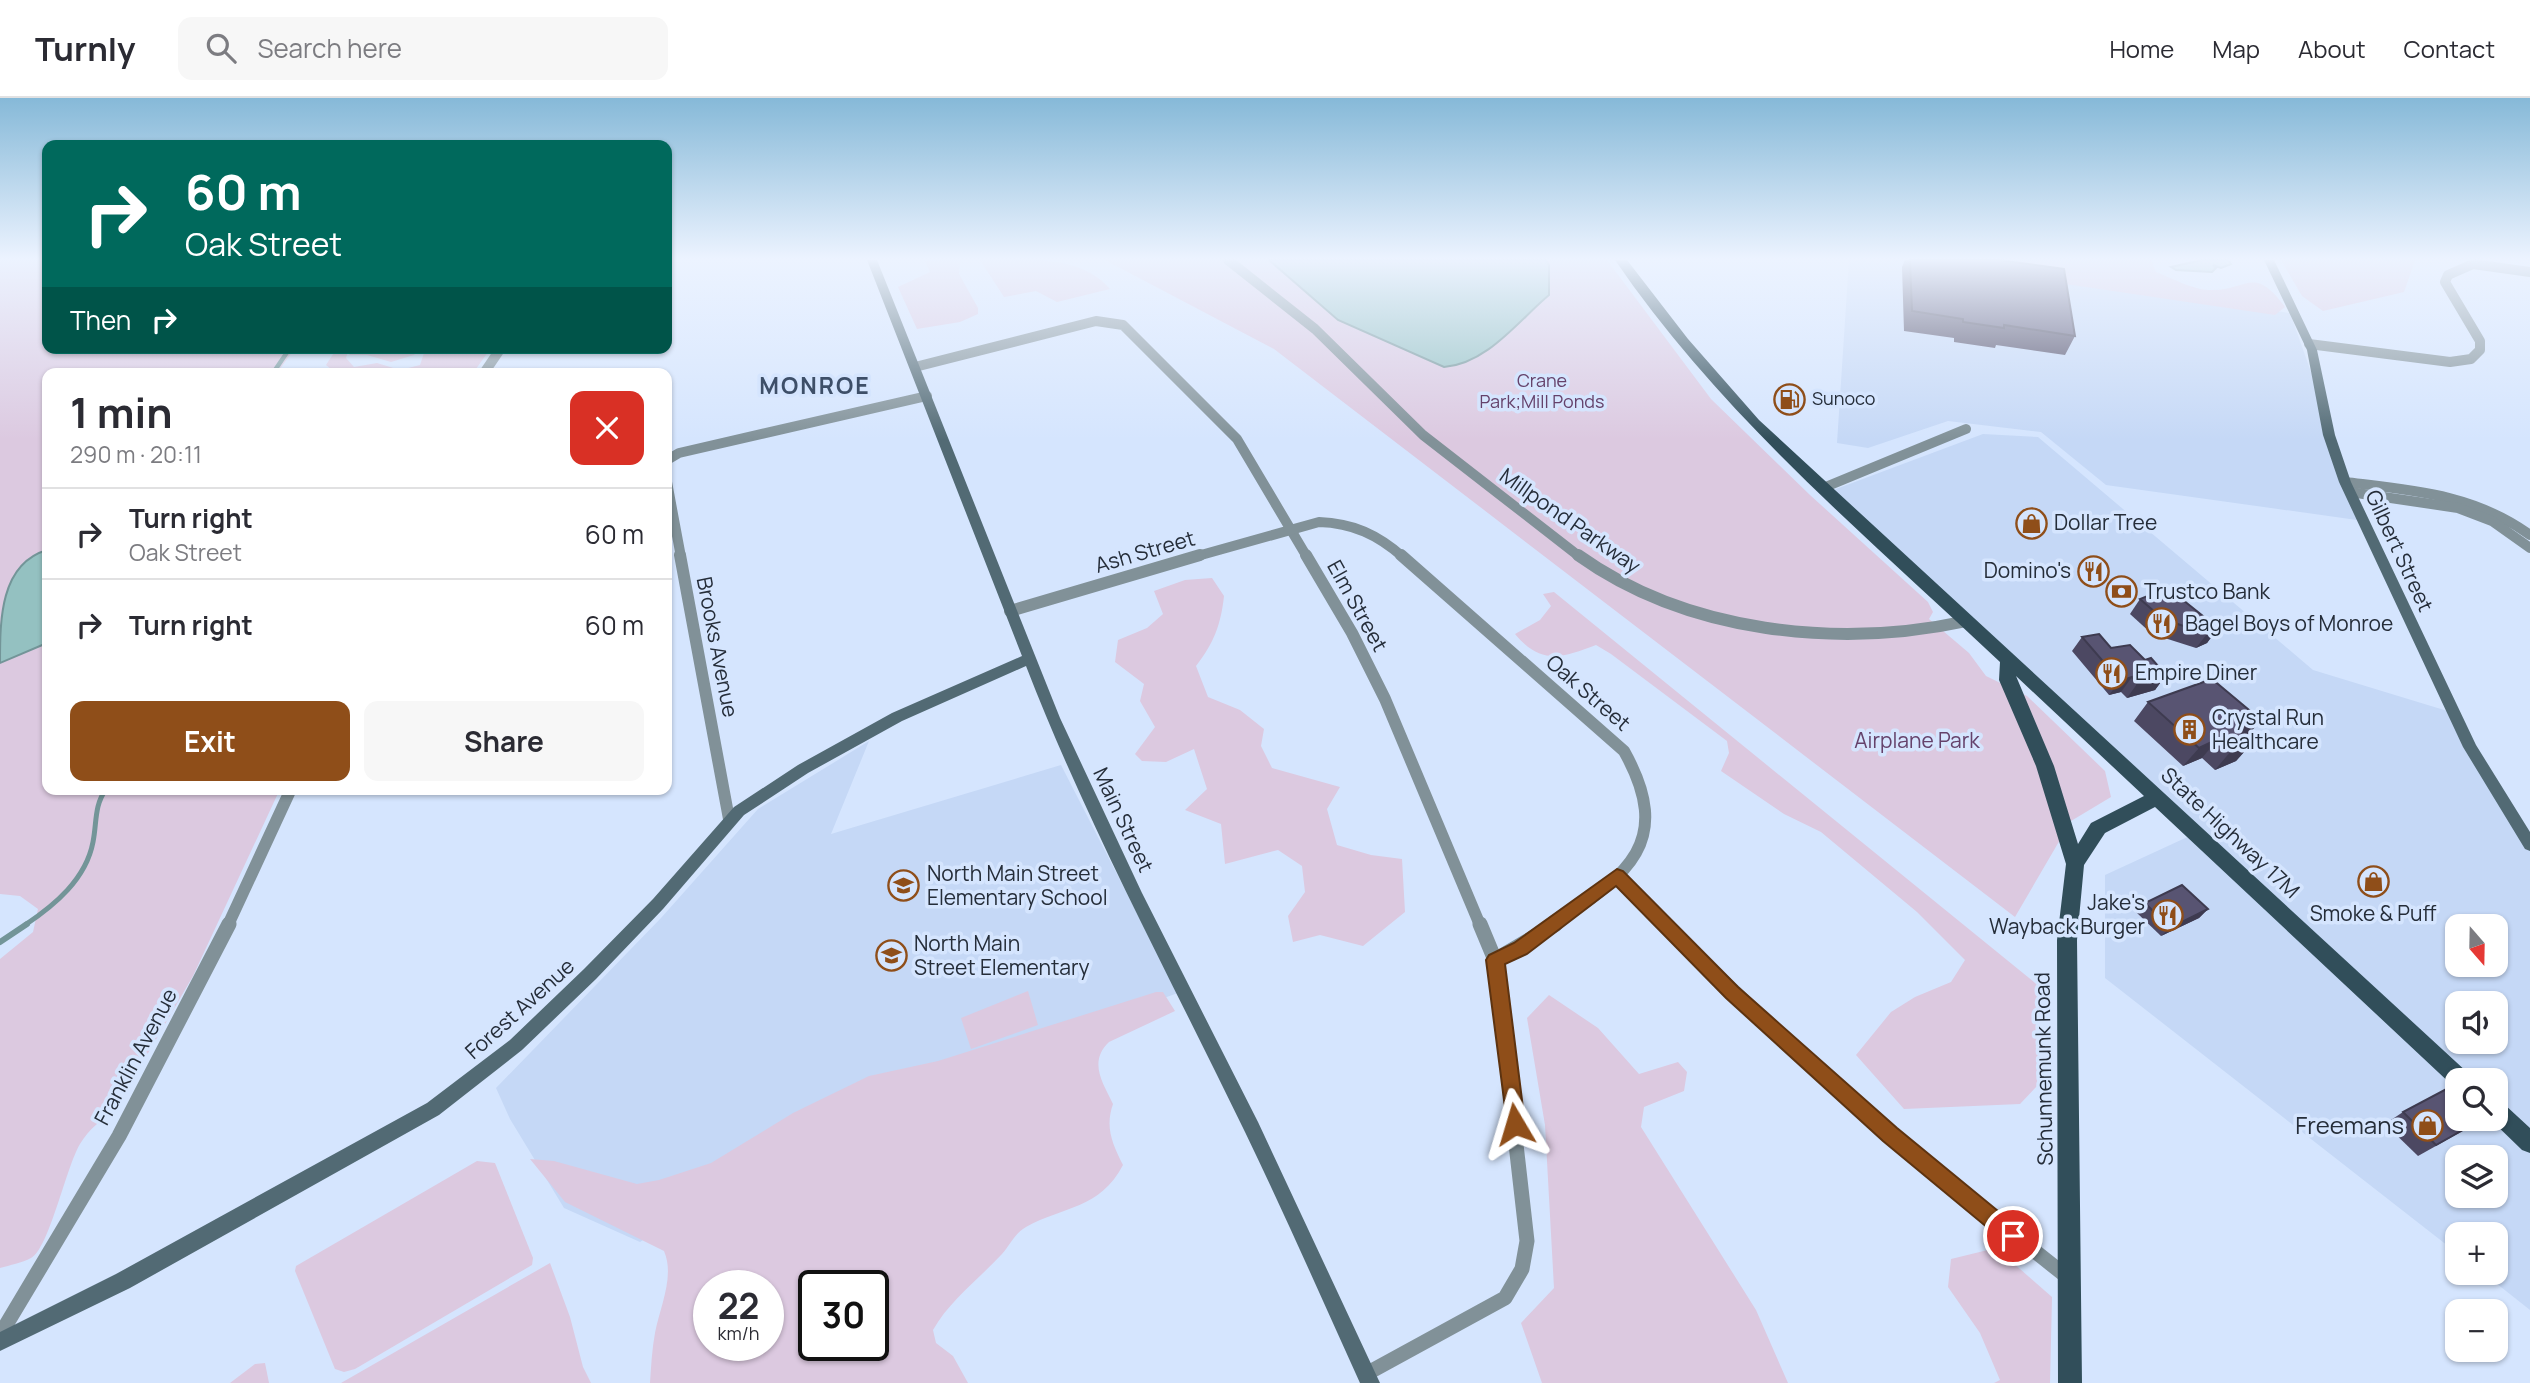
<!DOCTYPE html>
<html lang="en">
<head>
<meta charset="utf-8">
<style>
  :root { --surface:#fff; --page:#f7f7f7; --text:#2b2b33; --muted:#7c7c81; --line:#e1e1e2; --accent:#8f4e19 }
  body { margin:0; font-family:Manrope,sans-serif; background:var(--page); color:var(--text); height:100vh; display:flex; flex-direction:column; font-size:26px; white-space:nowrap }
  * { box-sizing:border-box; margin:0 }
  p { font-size:23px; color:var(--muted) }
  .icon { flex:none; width:38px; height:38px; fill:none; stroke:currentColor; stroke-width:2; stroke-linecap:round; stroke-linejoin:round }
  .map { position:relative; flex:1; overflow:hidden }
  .details { position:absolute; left:42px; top:270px; width:630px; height:427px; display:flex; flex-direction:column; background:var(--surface); border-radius:14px; box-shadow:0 2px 5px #0004 }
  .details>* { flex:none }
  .banner { position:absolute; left:42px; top:42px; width:630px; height:214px; border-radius:14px; box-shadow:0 2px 5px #0004; background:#00695c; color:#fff; overflow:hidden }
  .needle { width:46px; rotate:160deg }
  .buttons { position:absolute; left:2445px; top:816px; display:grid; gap:14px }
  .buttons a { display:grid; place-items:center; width:63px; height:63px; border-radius:14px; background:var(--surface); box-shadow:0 2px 5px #0004; font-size:35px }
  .speed { position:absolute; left:693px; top:1172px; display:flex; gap:14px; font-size:35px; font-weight:700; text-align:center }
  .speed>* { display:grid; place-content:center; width:91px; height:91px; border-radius:50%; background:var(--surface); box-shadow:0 2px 5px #0004; line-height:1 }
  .speed small { font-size:18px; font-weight:400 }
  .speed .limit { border:4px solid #111; border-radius:10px; background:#fff; color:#111 }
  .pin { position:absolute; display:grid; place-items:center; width:60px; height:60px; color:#fff; margin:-30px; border:4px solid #fff; border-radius:50%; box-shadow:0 2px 7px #0007 }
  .me { position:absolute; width:77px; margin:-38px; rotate:353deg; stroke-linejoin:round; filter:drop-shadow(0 0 5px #0008) }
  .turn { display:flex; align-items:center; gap:24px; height:147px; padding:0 28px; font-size:32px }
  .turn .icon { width:91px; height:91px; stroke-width:2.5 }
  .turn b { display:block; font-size:49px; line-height:60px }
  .then { display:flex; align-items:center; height:66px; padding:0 28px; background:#0003; gap:14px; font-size:26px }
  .round { display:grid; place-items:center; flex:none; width:74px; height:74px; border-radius:14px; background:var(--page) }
  .headline { display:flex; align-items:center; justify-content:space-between; height:119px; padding:0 28px }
  h1 { font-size:42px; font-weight:700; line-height:52px }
  .action { display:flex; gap:14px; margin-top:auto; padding:14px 28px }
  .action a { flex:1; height:80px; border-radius:14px; background:var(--accent); color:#fff; font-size:28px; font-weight:700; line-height:80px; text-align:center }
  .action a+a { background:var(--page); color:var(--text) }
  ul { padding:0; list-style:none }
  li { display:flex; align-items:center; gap:21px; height:91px; padding:0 28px; border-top:2px solid var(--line) }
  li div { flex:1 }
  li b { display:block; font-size:26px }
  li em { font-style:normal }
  header { display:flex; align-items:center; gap:42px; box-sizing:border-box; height:98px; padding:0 35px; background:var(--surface); border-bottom:2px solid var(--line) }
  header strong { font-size:33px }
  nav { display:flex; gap:38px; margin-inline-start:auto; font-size:24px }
  .search { width:490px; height:63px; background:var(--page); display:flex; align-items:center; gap:18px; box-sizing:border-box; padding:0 24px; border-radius:14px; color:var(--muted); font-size:26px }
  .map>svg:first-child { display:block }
  .built { fill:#c5d8f6; fill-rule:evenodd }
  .green { fill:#dcc9e0; fill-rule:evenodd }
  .water { fill:#94c1c1; stroke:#739598; stroke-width:2 }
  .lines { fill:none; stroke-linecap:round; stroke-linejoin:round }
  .stream-far2 { stroke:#739598; stroke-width:4.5 }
  .stream-far1 { stroke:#739598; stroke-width:5 }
  .stream { stroke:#739598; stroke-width:6 }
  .street-far2 { stroke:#819198; stroke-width:10 }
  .street-far1 { stroke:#819198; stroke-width:12 }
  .street { stroke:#819198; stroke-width:15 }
  .secondary { fill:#526a74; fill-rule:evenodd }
  .primary { fill:#314e5a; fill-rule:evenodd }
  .wall { fill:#4c4862 }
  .shaded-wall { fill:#3e3b50 }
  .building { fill:#585472; stroke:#3e3b50; stroke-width:2 }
  .route { fill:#8f4e19; stroke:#5d3310; stroke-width:2 }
  .labels { text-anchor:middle; stroke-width:7; stroke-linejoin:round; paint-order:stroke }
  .far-park-label { font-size:18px; fill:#65426b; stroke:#d5e5fe }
  .far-poi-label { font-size:18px; fill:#252d39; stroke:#d5e5fe; text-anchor:start }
  .street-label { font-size:21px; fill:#252d39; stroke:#d5e5fe }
  .poi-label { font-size:21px; fill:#252d39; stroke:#d5e5fe; text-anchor:start }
  .park-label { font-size:21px; fill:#65426b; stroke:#d5e5fe }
  .far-district-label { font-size:23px; font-weight:bold; letter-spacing:2px; fill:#3e4f68; stroke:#d5e5fe }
  .near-poi-label { font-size:24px; fill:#252d39; stroke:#d5e5fe; text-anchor:end }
</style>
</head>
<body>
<header>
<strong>Turnly</strong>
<div class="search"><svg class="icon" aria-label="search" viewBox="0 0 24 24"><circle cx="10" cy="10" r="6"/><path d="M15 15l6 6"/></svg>Search here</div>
<nav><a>Home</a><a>Map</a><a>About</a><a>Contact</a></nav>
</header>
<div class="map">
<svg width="2530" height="1285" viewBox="0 0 2530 1285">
  <rect width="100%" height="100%" fill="#d5e5fe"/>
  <!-- built -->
  <g class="built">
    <path d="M1849,162H1921L2290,215L2364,423L2106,387L2041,334L1948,323L1868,350L1837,345Z"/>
    <path d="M1983,336L2038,339L2313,572L2454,615L2530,747V1212L2482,1174H2496V1136H2457V1155L2105,880V777L2194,736L1828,394ZM2457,828H2496V866H2457ZM2457,905H2496V943H2457ZM2457,982H2496V1020H2457ZM2457,1059H2496V1097H2457Z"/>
    <path d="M869,643L831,736L1061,667L1178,895L838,1015L640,1144L564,1110L510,1021L496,990L661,820L758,711Z"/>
  </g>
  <!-- green -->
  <g class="green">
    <path d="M0,162H47V250H295L277,275H47V691H280L193,878L115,1012C101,1022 89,1031 80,1046C66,1069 49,1151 31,1160C22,1165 10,1167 0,1170V861L33,834L38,811L20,798L0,796Z"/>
    <path d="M960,162L959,176L978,210V216L960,224L917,231L898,189L930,174L925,163Z"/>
    <path d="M980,162C1022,162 1080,155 1110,191L1057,204L1036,193L1004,199Z"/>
    <path d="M1105,162H1607L1711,301L1810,397L1928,504L1933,514L1929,521L1969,555L1986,578L2027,598L2105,673L2111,699L2071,723L2015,819L1274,251Z"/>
    <path d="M1903,162H2151L2156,174C2172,180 2191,191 2208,192C2247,194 2253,165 2285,209L2275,217Z"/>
    <path d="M2281,162H2415L2404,194L2323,213L2302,198Z"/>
    <path d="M337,250H349L346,260L354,269L377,265L400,272L420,267L424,255L421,250H491L473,275H328L332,272L326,267Z"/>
    <path d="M354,250H418L419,251L414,257L391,264L367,257H349Z"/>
    <path d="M1212,480L1224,498C1221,526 1214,545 1196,568L1208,599L1240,612L1264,631L1261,648L1272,670L1340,689L1327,711L1337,747L1371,757L1402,761L1405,814L1363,848L1320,837L1293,844L1288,818L1305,794L1302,768L1278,752L1225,766L1221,726L1185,712L1207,691L1194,651L1166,664L1142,663L1135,656L1155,629L1140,603L1144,586L1115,564L1118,542L1147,530L1163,516L1154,493L1185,482Z"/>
    <path d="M1554,494L2040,889L2037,988L2020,1006L1904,1011L1856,957L1891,914L1915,899L1951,884L1965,862L1917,814L1821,734L1784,716L1721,673L1729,655L1727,643L1611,556L1596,547C1562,560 1541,567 1515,536L1540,522L1551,508L1543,496Z"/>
    <path d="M1028,893L1038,927L971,951L961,920Z"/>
    <path d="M1156,894H1163L1175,913L1109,944C1088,964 1103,985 1113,1006C1105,1029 1112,1045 1123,1067C1100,1111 1064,1108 1026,1129C1013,1137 1011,1146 1002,1156C979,1181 950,1202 933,1232L936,1245L953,1258L968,1285H650C651,1269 652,1251 655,1235C660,1209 675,1178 664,1153L565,1104L530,1061L554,1063L637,1086L659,1082L711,1065L793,1015L869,978L938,963ZM709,1188H768V1248H709ZM814,1188H873V1248H814Z"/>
    <path d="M1549,897L1598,930L1639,976L1678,964L1687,974L1684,993L1644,1009L1641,1029L1756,1212L1788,1285H1542L1521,1225L1554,1190L1545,1027L1527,920Z"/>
    <path d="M477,1063L495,1065L533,1160L532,1167L355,1271L344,1274L335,1271L295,1173L296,1168Z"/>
    <path d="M1996,1150L2052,1199L2050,1285H1994L2000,1282L1980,1235L1948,1189L1951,1161Z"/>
    <path d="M550,1165L570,1219L583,1269L591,1285H341Z"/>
    <path d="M265,1265L269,1285H230L255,1266Z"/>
  </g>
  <!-- water -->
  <g class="water">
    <path d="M1269,162H1546L1549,167V197C1519,222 1487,266 1444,269L1338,222Z"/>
    <path d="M2202,162H2228L2231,166L2221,170L2213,167L2216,170L2212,174L2176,172L2171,169Z"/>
    <path d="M47,452V545L0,565C0,522 0,466 47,452Z"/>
  </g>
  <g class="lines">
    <!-- stream-far2 -->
    <path class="stream-far2" d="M273,275L290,250"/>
    <!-- stream-far1 -->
    <path class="stream-far1" d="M25,827C55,807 86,781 93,744C97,724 94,708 106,691"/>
    <!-- stream -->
    <path class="stream" d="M0,844L27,826"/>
    <!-- street-far2 -->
    <g class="street-far2">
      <path d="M1228,162L1315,231L1423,337L1580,459"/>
      <path d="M2309,246L2450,264L2471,261L2480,252V243L2445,184L2448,177L2473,166L2530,174"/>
      <path d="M915,269L1096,223L1123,227L1237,341L1307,459"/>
      <path d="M484,275L501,250"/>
      <path d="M667,362L679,355L927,298"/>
      <path d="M667,384L681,459"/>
      <path d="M2345,384C2411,392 2474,396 2530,437"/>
      <path d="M1823,390L1966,331"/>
      <path d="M2350,394L2458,410L2492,423L2530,450"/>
      <path d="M1194,459L1319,424C1353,425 1378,437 1403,459"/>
    </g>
    <!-- street-far1 -->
    <g class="street-far1">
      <path d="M680,457L729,721"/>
      <path d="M1306,457L1352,535L1385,601L1480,827"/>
      <path d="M1401,457L1624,653C1676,746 1625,778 1553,827"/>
      <path d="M1578,457C1687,535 1838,551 1967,523"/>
      <path d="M1010,513L1200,457"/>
      <path d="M1617,778L1666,827"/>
      <path d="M228,827L291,691"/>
    </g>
    <!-- street -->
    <g class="street">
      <path d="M1664,826C1791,953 1928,1070 2070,1181"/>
      <path d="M1495,862L1556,826"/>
      <path d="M0,1237L119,1038L229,826"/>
      <path d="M1366,1276L1505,1200L1522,1171L1527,1143L1495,862L1480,826"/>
    </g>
    <!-- secondary -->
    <g class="secondary">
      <path d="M867,162H877L1060,620L1142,795L1258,1024L1380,1285H1360C1322,1201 1285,1117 1245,1034C1170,879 1088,728 1026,568L902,623L808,675L744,717L663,811L596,881L522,952L439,1017L130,1190L0,1253V1234L116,1176L427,1005L510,942L584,871L653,801L734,709L798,667L892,615L1022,558Z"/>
      <path d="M2264,162H2274L2317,252L2335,337L2351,384L2476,647L2530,734V753L2525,751L2463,649L2339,384L2323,337L2307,252Z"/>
    </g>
    <!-- primary -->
    <g class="primary">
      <path d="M1615,162H1627L1688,241L1759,322L2468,975L2471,982H2457V990L2454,989L2155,709L2105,735L2084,767L2077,842L2082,1285H2058L2057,842L2066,766L2036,668L1999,582L2000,564C1865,437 1720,316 1615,162ZM2016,578L2144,698L2091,725L2078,746L2054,668Z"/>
      <path d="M2496,1003L2504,1006L2530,1030V1055L2522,1052L2489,1020H2496Z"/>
    </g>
  </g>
  <!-- wall -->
  <g class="wall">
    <path d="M1905,162H1999L2075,238L2065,257L1996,247L1995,250L1954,244V240L1904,233L1902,169Z"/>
    <path d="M2140,501L2218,530L2207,545L2196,550L2152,536L2130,516Z"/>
    <path d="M2082,539L2145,562L2166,577L2155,592L2127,600L2121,594L2109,597L2072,553Z"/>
    <path d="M2148,604L2246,639L2253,644L2236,663L2215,672L2202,660L2183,668L2134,623Z"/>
    <path d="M2145,805L2208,811L2199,820L2161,838L2136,814Z"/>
    <path d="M2403,1014L2468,1030L2418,1058L2385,1026Z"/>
  </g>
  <!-- shaded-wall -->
  <g class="shaded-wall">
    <path d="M2218,530L2207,545L2196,550L2207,536Z"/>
    <path d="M2166,577L2155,592L2127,600L2137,586Z"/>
    <path d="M2132,579L2121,594L2109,597L2120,583Z"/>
    <path d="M2261,622L2245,641L2238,632Z"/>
    <path d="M2218,641L2202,660L2183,668L2199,650Z"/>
    <path d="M2253,644L2236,663L2215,672L2231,653Z"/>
    <path d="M2208,811L2199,820L2161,838L2170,830Z"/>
  </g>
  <!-- building -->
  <g class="building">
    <path d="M1910,162H1999L2064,171L2075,238L2004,227V230L1963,224V221L1912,213Z"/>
    <path d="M2168,490L2218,530L2207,536L2163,521L2140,501Z"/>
    <path d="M2099,536L2111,550L2130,547L2145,562L2151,560L2166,577L2137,586L2132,579L2120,583L2082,539Z"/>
    <path d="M2212,581L2261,622L2238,632L2253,644L2231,653L2218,641L2199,650L2148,604Z"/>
    <path d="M2182,787L2208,811L2170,830L2145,805Z"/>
    <path d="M2454,987L2457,990V1020H2484L2436,1047L2403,1014Z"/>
  </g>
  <!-- sky -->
  <linearGradient id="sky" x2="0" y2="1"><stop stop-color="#86b9d8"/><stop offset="0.47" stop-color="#ecf3ff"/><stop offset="1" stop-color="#ecf3ff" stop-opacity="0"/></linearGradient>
  <rect width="2530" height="342" fill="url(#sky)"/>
  <!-- route -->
  <path class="route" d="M1617,771L1623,773L1738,889L1897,1030L2020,1131L2023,1138L2020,1145L2013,1148L2006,1145L1883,1043L1726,900L1616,788L1527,856L1505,866L1525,1026L1522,1033L1515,1036L1508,1033L1486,862L1489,857L1514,845Z"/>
  <!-- icons -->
  <defs>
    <symbol id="fuel-ring" viewBox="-11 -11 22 22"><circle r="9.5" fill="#d5e5fe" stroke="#8f4e19" stroke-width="1.5"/><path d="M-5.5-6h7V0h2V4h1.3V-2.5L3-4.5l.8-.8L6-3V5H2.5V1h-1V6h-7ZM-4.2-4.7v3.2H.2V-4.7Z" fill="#8f4e19"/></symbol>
    <symbol id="shop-ring" viewBox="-11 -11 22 22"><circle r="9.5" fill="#d5e5fe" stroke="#8f4e19" stroke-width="1.5"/><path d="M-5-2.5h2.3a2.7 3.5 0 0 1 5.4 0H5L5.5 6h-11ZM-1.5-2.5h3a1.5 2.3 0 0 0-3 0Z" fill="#8f4e19"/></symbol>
    <symbol id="restaurant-ring" viewBox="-11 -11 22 22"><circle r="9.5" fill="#d5e5fe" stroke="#8f4e19" stroke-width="1.5"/><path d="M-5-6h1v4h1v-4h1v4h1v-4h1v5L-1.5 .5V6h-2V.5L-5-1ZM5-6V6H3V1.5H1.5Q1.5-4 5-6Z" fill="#8f4e19"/></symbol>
    <symbol id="bank-ring" viewBox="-11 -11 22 22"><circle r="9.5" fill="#d5e5fe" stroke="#8f4e19" stroke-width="1.5"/><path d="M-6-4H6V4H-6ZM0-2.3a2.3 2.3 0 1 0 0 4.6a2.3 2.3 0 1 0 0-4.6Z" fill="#8f4e19"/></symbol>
    <symbol id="building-ring" viewBox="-11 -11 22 22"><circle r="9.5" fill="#d5e5fe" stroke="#8f4e19" stroke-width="1.5"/><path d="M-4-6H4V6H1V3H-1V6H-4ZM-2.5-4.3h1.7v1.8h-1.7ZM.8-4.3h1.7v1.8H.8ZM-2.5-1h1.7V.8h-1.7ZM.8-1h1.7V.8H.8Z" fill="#8f4e19"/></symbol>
    <symbol id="school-ring" viewBox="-11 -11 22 22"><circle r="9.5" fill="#d5e5fe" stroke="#8f4e19" stroke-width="1.5"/><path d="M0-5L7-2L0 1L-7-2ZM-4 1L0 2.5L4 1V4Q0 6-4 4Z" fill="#8f4e19"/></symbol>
  </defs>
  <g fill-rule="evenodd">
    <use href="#fuel-ring" x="1772" y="284" width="35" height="35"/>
    <use href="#shop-ring" x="2014" y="408" width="35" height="35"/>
    <use href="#restaurant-ring" x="2076" y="456" width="35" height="35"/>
    <use href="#bank-ring" x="2104" y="476" width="35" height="35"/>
    <use href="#restaurant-ring" x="2144" y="508" width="35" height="35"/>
    <use href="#restaurant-ring" x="2094" y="558" width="35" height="35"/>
    <use href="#building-ring" x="2172" y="614" width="35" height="35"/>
    <use href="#shop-ring" x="2356" y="766" width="35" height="35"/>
    <use href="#school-ring" x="886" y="770" width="35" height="35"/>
    <use href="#restaurant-ring" x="2150" y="800" width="35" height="35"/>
    <use href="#school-ring" x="874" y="840" width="35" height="35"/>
    <use href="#shop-ring" x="2410" y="1010" width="35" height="35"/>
  </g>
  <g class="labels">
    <!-- far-park labels -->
    <g class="far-park-label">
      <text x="1542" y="289">Crane<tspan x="1542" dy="21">Park;Mill Ponds</tspan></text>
    </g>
    <!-- far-poi labels -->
    <g class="far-poi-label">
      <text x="1812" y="307">Sunoco</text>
    </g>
    <!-- street labels -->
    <g class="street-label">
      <text transform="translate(1570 423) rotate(35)" y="7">Millpond Parkway</text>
      <text transform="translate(2399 453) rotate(65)" y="7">Gilbert Street</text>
      <text transform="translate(1145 454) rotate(-16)" y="7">Ash Street</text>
      <text transform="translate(1357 508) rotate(61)" y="7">Elm Street</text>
      <text transform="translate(717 549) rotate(79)" y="7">Brooks Avenue</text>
      <text transform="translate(1588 595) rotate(41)" y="7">Oak Street</text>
      <text transform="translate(1123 722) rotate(65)" y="7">Main Street</text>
      <text transform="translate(2230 735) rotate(43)" y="7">State Highway 17M</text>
      <text transform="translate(520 911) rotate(-42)" y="7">Forest Avenue</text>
      <text transform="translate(136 959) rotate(-62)" y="7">Franklin Avenue</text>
      <text transform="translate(2044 971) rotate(-91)" y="7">Schunnemunk Road</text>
    </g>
    <!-- poi labels -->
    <g class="poi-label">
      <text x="2054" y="432">Dollar Tree</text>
      <text x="2071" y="480" text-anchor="end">Domino's</text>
      <text x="2144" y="501">Trustco Bank</text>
      <text x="2185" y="533">Bagel Boys of Monroe</text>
      <text x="2135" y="582">Empire Diner</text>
      <text x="2212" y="627">Crystal Run<tspan x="2212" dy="24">Healthcare</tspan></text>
      <text x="927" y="783">North Main Street<tspan x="927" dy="24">Elementary School</tspan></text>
      <text x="2145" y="812" text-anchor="end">Jake's<tspan x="2145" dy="24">Wayback Burger</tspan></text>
      <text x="2373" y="823" text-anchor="middle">Smoke &amp; Puff</text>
      <text x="914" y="853">North Main<tspan x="914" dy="24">Street Elementary</tspan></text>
    </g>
    <!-- park labels -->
    <g class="park-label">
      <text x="1917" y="650">Airplane Park</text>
    </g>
    <!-- far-district labels -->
    <g class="far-district-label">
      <text x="815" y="296">MONROE</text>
    </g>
    <!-- near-poi labels -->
    <g class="near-poi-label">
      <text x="2404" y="1036">Freemans</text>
    </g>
  </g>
</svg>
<div class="buttons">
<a><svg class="needle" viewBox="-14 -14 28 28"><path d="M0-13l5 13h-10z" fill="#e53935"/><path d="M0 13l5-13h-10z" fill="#7c7c81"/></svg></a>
<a><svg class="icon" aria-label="sound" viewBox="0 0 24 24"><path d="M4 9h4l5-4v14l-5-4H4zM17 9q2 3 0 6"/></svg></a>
<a><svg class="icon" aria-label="search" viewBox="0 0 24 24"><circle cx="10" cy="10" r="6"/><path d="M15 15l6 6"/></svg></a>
<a><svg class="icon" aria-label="layers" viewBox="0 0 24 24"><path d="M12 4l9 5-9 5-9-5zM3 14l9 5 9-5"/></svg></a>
<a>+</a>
<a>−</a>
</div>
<div class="speed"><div>22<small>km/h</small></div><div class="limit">30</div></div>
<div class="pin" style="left:2013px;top:1138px;background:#d93025"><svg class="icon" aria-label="arrive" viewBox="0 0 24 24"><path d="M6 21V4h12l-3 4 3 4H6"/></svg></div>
<svg class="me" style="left:1515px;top:1026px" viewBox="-20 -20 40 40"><path d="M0-17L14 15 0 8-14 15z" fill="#8f4e19" stroke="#fff" stroke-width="4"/></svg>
<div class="banner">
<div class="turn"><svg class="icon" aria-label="right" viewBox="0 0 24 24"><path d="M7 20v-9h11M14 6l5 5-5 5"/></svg><div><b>60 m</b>Oak Street</div></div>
<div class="then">Then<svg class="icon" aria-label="right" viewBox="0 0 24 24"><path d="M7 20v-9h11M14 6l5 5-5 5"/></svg></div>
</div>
<section class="details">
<div class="headline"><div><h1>1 min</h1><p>290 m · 20:11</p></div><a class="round" style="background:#d93025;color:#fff"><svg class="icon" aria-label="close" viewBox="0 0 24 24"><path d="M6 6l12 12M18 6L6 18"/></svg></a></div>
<ul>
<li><svg class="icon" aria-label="right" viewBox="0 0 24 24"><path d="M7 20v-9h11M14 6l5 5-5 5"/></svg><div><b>Turn right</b><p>Oak Street</p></div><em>60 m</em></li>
<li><svg class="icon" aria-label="right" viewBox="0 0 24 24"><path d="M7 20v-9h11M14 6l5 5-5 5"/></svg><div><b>Turn right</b></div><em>60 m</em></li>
</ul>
<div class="action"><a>Exit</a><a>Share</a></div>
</section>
</div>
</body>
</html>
